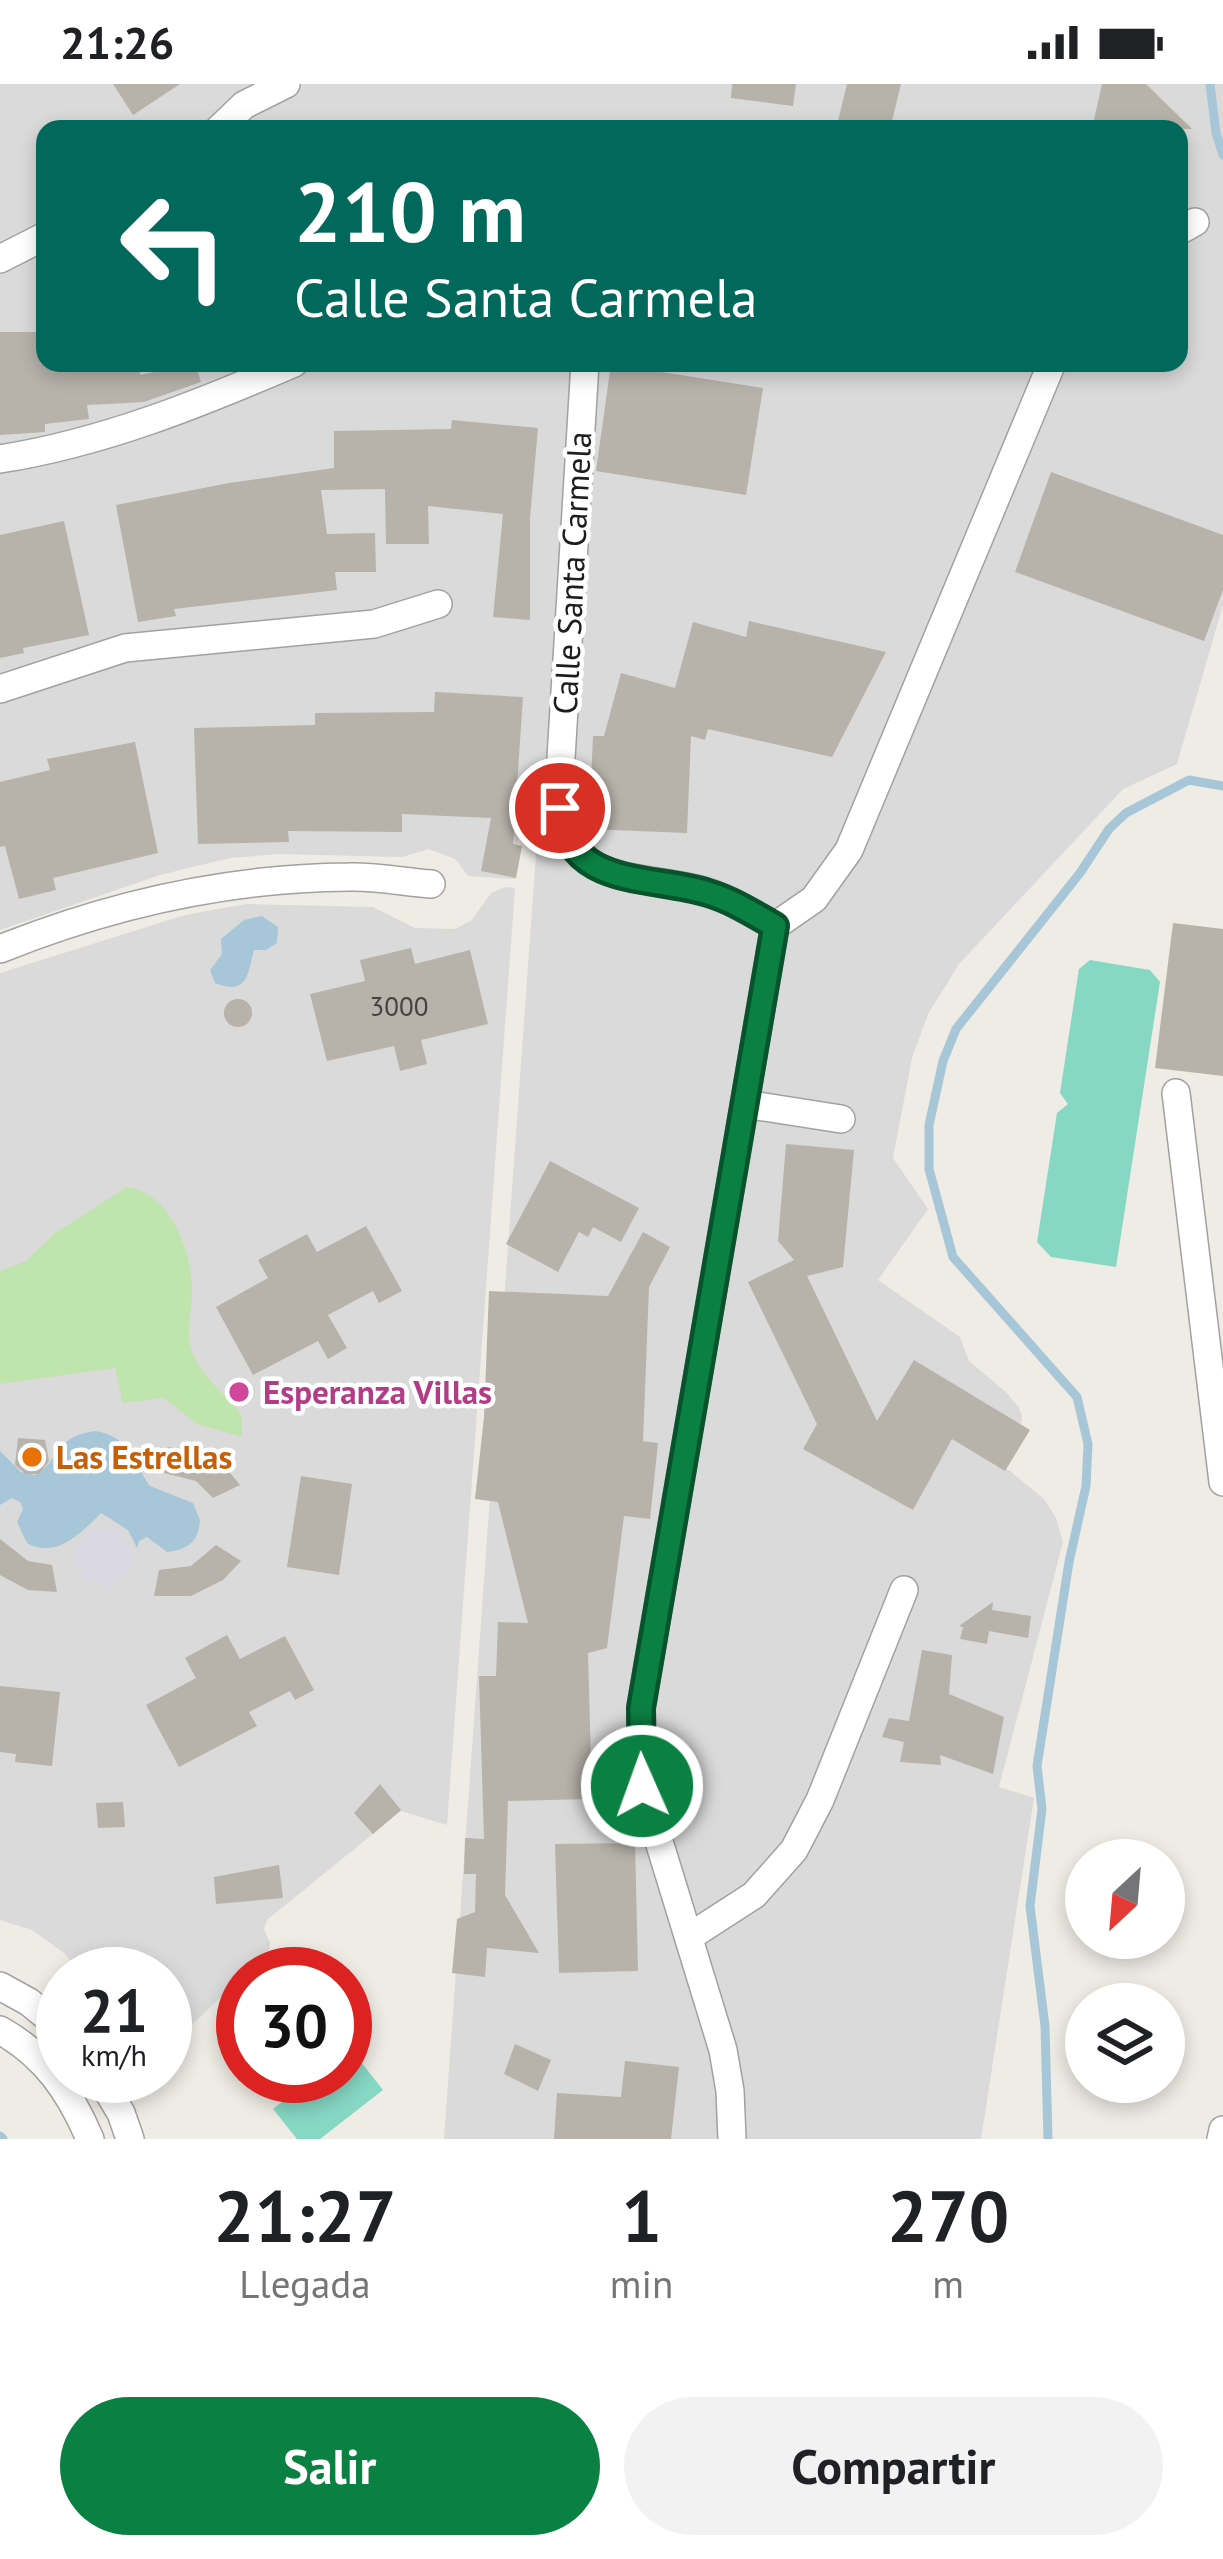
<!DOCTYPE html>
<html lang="es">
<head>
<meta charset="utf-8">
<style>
  :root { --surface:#fff; --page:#f2f2f2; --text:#202124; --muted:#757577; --accent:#0b8043 }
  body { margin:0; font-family:"PT Sans",sans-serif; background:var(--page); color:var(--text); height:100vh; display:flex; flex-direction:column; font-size:45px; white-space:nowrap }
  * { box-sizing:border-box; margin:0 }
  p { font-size:39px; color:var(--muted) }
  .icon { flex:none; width:66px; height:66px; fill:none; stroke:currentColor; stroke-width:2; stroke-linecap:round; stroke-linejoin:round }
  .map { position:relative; height:2055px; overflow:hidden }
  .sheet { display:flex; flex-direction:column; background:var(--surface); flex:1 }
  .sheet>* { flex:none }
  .top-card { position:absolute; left:36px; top:36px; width:1152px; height:252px; border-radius:24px; box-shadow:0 6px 18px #0003; background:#00695c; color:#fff; overflow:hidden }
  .needle { width:78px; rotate:206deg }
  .fabs { position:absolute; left:1065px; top:1755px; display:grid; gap:24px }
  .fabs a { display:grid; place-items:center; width:120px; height:120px; border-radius:50%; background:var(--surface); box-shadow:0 6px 18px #0003; font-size:60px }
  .speed { position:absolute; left:36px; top:1863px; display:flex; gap:24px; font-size:60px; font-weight:700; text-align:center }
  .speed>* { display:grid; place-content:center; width:156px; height:156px; border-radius:50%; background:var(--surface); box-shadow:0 6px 18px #0003; line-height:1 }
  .speed small { font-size:30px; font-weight:400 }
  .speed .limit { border:18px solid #d22; background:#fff; color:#111 }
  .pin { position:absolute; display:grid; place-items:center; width:102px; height:102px; color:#fff; margin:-51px; border:6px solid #fff; border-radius:50%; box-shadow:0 3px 12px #0007 }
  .me { position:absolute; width:132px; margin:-66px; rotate:358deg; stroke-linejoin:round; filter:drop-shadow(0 0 9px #0008) }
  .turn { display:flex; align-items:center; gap:42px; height:252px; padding:0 60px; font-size:54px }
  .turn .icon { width:156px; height:156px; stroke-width:2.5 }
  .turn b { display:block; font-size:84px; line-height:102px }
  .eta { display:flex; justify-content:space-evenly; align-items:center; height:204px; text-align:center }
  .eta b { font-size:72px; font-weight:600; line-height:84px }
  .action { display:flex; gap:24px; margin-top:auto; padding:24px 60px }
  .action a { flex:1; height:138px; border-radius:72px; background:var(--accent); color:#fff; font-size:48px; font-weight:600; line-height:138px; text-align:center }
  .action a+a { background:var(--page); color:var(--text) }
  .status { display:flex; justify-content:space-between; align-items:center; height:84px; padding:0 60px; background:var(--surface); direction:ltr }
  .status svg { height:33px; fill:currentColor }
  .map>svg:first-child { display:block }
  .residential { fill:#dbdada; fill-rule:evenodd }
  .grass { fill:#c0e4ad }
  .pitch { fill:#87d7c5 }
  .plaza { fill:#dad8e3 }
  .water { fill:#a7c6d8 }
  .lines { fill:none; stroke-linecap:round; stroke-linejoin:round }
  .stream { stroke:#a7c6d8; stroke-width:9 }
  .building { fill:#b7b2aa }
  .street-casing { stroke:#a1a1a1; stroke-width:30 }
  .street { stroke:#fff; stroke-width:27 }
  .route-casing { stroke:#07532c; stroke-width:30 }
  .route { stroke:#0b8043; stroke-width:21 }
  .hotel-dot { fill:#d1479c; stroke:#fff; stroke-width:4.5 }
  .food-dot { fill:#e8710a; stroke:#fff; stroke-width:4.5 }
  .labels { text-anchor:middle; stroke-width:9; stroke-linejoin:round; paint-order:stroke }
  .number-label { font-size:27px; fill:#444240 }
  .street-label { font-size:33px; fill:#1d1d1d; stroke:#fff }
  .hotel-label { font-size:33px; font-weight:bold; fill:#b23c85; stroke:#fff; text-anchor:start }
  .food-label { font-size:33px; font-weight:bold; fill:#c56008; stroke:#fff; text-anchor:start }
</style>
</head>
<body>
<div class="status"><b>21:26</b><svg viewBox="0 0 49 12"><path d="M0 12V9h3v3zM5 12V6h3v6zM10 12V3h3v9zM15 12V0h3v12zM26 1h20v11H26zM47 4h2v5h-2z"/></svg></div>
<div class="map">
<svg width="1223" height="2055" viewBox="0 0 1223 2055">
  <rect width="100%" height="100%" fill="#eeece4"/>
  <!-- residential -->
  <g class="residential">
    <path d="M0,0H1223V521L1177,680L1123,705L959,880L928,930L912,974L893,1074L928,1125L878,1196L960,1253L969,1277L1006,1308L1019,1324L1022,1332L1020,1350L1005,1383L1044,1415L1056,1434L1063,1458L999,1703L1034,1714L981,2055H444L538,742L522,705L515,795L468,792L455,775L429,765L402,773L279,770L230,774L160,791L0,846ZM45,45H1179V279H45Z"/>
    <path d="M505,803L515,804L447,1741L401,1727L267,1836L264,1845L270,1859L269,1868L165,1966V1890H82L65,1870L32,1846L0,1836V889L185,831L246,820L373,823L415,844L455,845L472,836L491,809Z"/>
  </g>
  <!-- grass -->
  <path class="grass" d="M127,1103C170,1108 193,1169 192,1207C192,1226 186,1246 191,1264C198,1291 227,1310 242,1332V1353L197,1340L164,1314L123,1319L115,1284L0,1300V1187L26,1177L55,1149Z"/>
  <!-- pitch -->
  <g class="pitch">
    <path d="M1090,876L1150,886L1160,898L1116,1183L1051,1173L1037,1158L1057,1029L1068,1020L1060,1009L1079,885Z"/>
    <path d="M350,1964L383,2006L320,2055H297L273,2025L315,1992H345V1968Z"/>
  </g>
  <!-- plaza -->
  <path class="plaza" d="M99,1444L121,1449L133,1469L126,1491L106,1502L84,1494L74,1473L83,1452Z"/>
  <!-- water -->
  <g class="water">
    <path d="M262,832L278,843L277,859L266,866H254C248,887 249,913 215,899L210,886L222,870L221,855L244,836Z"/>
    <path d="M95,1347C131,1353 132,1377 150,1402L193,1419L200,1436C199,1457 188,1466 167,1468L147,1453L139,1457L137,1464L128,1446L101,1429C82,1448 56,1476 27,1459L17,1438L23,1425L20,1418L12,1414L0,1421V1367L21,1388L35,1391C62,1376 51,1354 95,1347Z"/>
  </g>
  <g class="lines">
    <!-- stream -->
    <g class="stream">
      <path d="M1210,0L1216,49L1223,71"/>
      <path d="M0,2052L3,2055"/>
      <path d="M1048,2055L1045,1942L1030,1822L1042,1725L1037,1682L1069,1478L1086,1402L1088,1360L1077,1313L953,1173L929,1085V1041L943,977L956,945L1080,789L1109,745L1126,729L1189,696L1223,702"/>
    </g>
  </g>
  <!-- building -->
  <g class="building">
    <path d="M113,0H180L133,31Z"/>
    <path d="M732,0H796L793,22L731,14Z"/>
    <path d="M847,0H901L890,45H871L838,37Z"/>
    <path d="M1102,0H1146L1192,45H1092Z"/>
    <path d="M0,248H45V279H82L83,283L140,280V291L195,279L201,298L144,318L87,321L89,335L45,340V348L0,351Z"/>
    <path d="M611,280L763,304L746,411L596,387Z"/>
    <path d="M452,336L538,344L530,434V536L493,533L503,430L428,422L429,460H386L385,405L321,406L327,450L375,449L376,488H335L337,506L174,525L176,532L138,538L116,421L229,399L334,384V347L451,345Z"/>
    <path d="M1051,388L1223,451V506L1204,557L1015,488Z"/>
    <path d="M64,437L89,551L23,564L24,569L0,574V451Z"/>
    <path d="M749,537L886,568L832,673L708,645L705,656L691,652L687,749L589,745L593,652H604L621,589L675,604L693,538L746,553Z"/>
    <path d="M435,608L523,613L513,760L522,762L516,794L481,787L491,734L402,730V748L288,747L289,758L198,760L194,644L315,641V629L434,628Z"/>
    <path d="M135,658L158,769L53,794L56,806L19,815L5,762L0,763V698L50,686L47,675Z"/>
    <path d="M1173,839L1223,845V992L1155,984Z"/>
    <path d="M411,864L415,880L470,866L488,940L421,956L427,980L400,987L394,962L327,977L310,910L365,897L360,876Z"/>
    <circle cx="238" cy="929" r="14"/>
    <path d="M786,1060L854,1066L843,1183L807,1192L877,1337L914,1276L1030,1346L1005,1387L952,1355L913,1426L803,1365L817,1340L748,1198L794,1176L778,1157Z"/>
    <path d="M550,1077L639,1124L621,1158L593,1143L588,1153L579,1148L558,1188L506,1160Z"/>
    <path d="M366,1142L402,1207L379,1219L373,1207L328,1231L347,1264L328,1275L318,1257L253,1291L216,1223L268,1194L258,1176L307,1150L317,1168Z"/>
    <path d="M643,1148L670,1163L649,1203L643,1357L658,1359L650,1435L624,1432L607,1564L588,1569L592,1715L508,1717L505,1811L539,1869L487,1864L485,1893L452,1889L457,1835L475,1828L476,1790H464L465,1754L484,1755L479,1592H496L498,1538L528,1539L498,1418L475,1415L484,1333L489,1207L608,1212Z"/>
    <path d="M18,1354L45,1356L49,1377L39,1390H26L15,1381Z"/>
    <path d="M160,1363L186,1364L207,1371L226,1384L240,1401L213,1414L196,1397L164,1389Z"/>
    <path d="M301,1392L352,1400L339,1491L287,1483Z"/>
    <path d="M0,1455L28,1477L52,1481L57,1508L28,1506L0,1491Z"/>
    <path d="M216,1461L241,1477L223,1496L191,1512H154L159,1486L191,1482Z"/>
    <path d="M993,1518L992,1526L1031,1532L1028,1554L989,1547L987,1560L960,1555L963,1543L959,1542Z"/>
    <path d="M227,1551L240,1575L285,1552L314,1606L295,1616L290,1607L249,1628L257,1642L179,1683L146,1621L196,1594L185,1574Z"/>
    <path d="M922,1566L952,1571L949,1610L1004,1633L993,1690L940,1671L941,1681L900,1678L904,1658L882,1653L889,1634L909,1637Z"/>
    <path d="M0,1602L60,1608L52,1682L15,1678L16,1670L0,1668Z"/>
    <path d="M380,1700L401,1726L373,1750L354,1729Z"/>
    <path d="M123,1718L125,1743L98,1744L96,1719Z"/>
    <path d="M635,1759L638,1887L559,1889L555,1760Z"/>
    <path d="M279,1781L283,1814L216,1820L214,1793Z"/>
    <path d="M515,1960L551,1976L538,2007L504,1990Z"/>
    <path d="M625,1977L679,1983L671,2055H554L557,2009L621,2013Z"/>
  </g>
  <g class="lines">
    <defs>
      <g id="street">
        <path d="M219,45L244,21L286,0"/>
        <path d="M1179,147L1195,138"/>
        <path d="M0,175L45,152"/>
        <path d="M585,279L559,707C566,804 627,788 700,806C727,813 751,829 775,842"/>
        <path d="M0,375C102,359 199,320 294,279"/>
        <path d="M0,605L125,564L374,540L438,520"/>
        <path d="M0,865C112,820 228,794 349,793C376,792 404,798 431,800"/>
        <path d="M1176,1009L1223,1398"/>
        <path d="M745,1020L841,1035"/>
        <path d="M689,1853L754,1811L794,1766L820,1716L904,1506"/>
        <path d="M0,1902L29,1918L63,1946"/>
        <path d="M0,1946C45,1971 70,2008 90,2055"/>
        <path d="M99,1992L121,2029L130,2055"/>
        <path d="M732,2055L730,2007L723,1966L642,1702L641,1623L775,842L814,815L849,766L1052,279"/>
        <path d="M1221,2055L1223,2046"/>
      </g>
    </defs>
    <!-- street casing -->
    <use href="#street" class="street-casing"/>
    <!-- street -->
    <use href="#street" class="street"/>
  </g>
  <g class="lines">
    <defs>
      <path id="route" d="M560,724C568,805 651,791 708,809C732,816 754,830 775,842L641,1624L642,1702"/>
    </defs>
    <!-- route casing -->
    <use href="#route" class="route-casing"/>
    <!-- route -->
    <use href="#route" class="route"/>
  </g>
  <!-- markers -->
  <circle class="hotel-dot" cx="239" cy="1308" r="12"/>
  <circle class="food-dot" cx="32" cy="1373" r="12"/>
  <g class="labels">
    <!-- number labels -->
    <g class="number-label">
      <text x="399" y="932">3000</text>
    </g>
    <!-- street labels -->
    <g class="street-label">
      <text transform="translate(572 489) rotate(-87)" y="12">Calle Santa Carmela</text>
    </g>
    <!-- hotel labels -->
    <g class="hotel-label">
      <text x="263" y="1320">Esperanza Villas</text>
    </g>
    <!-- food labels -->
    <g class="food-label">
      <text x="56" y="1385">Las Estrellas</text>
    </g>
  </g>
</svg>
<div class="fabs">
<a><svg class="needle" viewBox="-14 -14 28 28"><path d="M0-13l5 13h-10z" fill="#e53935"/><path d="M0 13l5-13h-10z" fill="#757577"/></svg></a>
<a><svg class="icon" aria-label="layers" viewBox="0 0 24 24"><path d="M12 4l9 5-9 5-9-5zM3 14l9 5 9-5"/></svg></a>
</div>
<div class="speed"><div>21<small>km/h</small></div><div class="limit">30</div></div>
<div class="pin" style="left:560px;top:724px;background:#d93025"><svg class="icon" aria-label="arrive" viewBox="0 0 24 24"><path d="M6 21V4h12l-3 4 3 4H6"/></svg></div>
<svg class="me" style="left:642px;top:1702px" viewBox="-20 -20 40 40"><circle r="17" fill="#0b8043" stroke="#fff" stroke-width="3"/><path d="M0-11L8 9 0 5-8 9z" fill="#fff"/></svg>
<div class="top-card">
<div class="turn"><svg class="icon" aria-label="left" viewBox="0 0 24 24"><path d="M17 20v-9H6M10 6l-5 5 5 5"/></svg><div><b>210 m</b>Calle Santa Carmela</div></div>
</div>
</div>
<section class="sheet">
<div class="eta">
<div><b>21:27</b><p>Llegada</p></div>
<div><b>1</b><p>min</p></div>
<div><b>270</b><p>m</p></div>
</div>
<div class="action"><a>Salir</a><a>Compartir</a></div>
</section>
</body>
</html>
